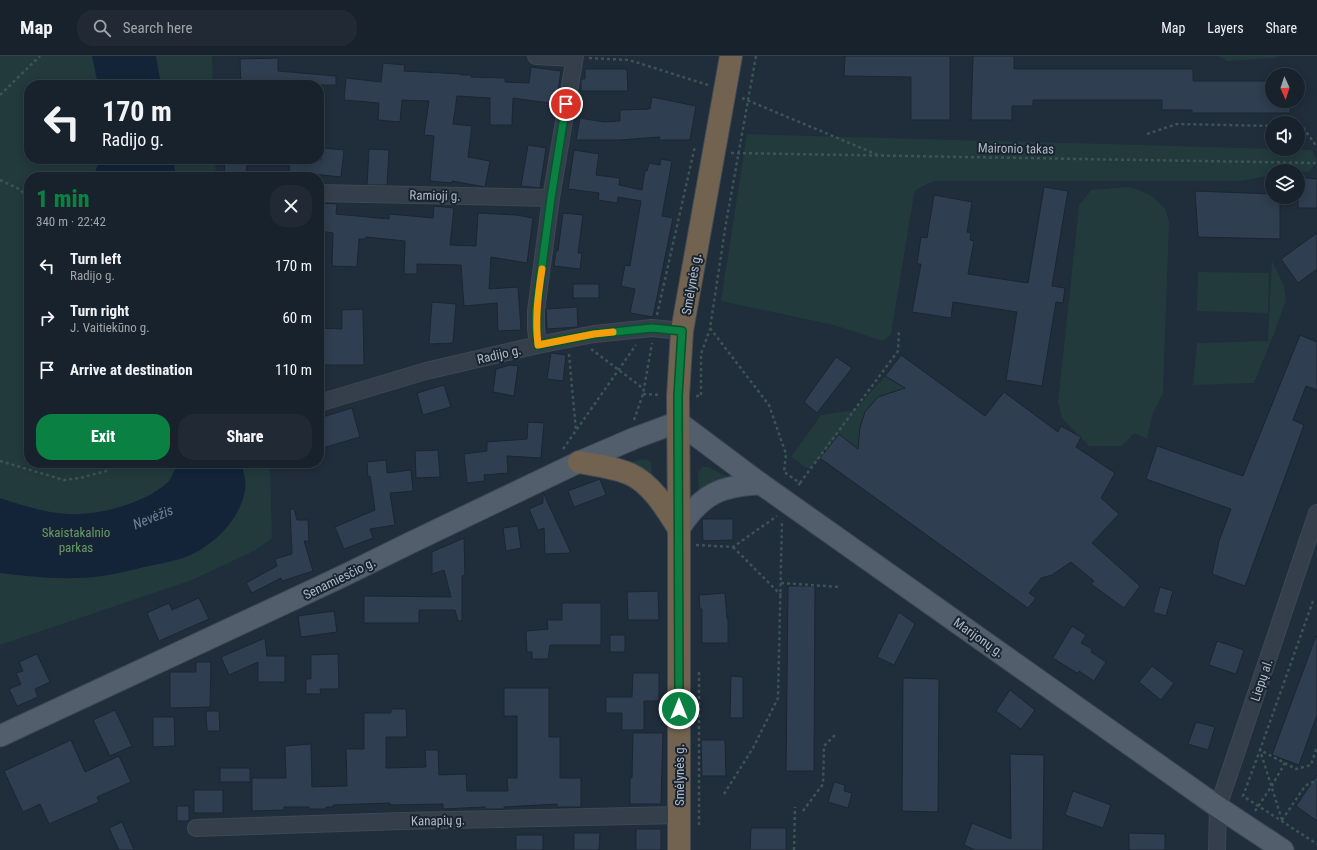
<!DOCTYPE html>
<html lang="en">
<head>
<meta charset="utf-8">
<style>
  :root { --surface:#18222c; --page:#212a34; --text:#f1f3f6; --muted:#9fa4a9; --line:#363f48; --accent:#0b8043 }
  body { margin:0; font-family:"Roboto Condensed",sans-serif; background:var(--page); color:var(--text); height:100vh; display:flex; flex-direction:column; font-size:15px; white-space:nowrap }
  * { box-sizing:border-box; margin:0 }
  p { font-size:13px; color:var(--muted) }
  .icon { flex:none; width:22px; height:22px; fill:none; stroke:currentColor; stroke-width:2; stroke-linecap:round; stroke-linejoin:round }
  .map { position:relative; flex:1; overflow:hidden }
  .side { position:absolute; left:24px; top:116px; width:300px; height:296px; display:flex; flex-direction:column; background:var(--surface); border-radius:16px; box-shadow:0 2px 10px #0003,0 0 0 1px var(--line) }
  .side>* { flex:none }
  .top-card { position:absolute; left:24px; top:24px; width:300px; height:84px; border-radius:16px; box-shadow:0 2px 10px #0003,0 0 0 1px var(--line); background:#18222c; color:var(--text); overflow:hidden }
  .needle { width:26px; rotate:177deg }
  .controls { position:absolute; left:1265px; top:12px; display:grid; gap:8px }
  .controls a { display:grid; place-items:center; width:40px; height:40px; border-radius:50%; background:var(--surface); box-shadow:0 2px 10px #0003,0 0 0 1px var(--line); font-size:20px }
  .pin { position:absolute; display:grid; place-items:center; width:34px; height:34px; color:#fff; margin:-17px; border:2px solid #fff; border-radius:50%; box-shadow:0 1px 4px #0007 }
  .me { position:absolute; width:44px; margin:-22px; rotate:0deg; stroke-linejoin:round; filter:drop-shadow(0 0 3px #0008) }
  .turn { display:flex; align-items:center; gap:14px; height:84px; padding:0 12px; font-size:18px }
  .turn .icon { width:52px; height:52px; stroke-width:2.5 }
  .turn b { display:block; font-size:28px; line-height:34px }
  .round { display:grid; place-items:center; flex:none; width:42px; height:42px; border-radius:16px; background:var(--page) }
  .summary { display:flex; align-items:center; justify-content:space-between; height:68px; padding:0 12px }
  h1 { font-size:24px; font-weight:800; line-height:30px; color:var(--accent) }
  .primary-button { display:flex; gap:8px; margin-top:auto; padding:8px 12px }
  .primary-button a { flex:1; height:46px; border-radius:16px; background:var(--accent); color:#fff; font-size:16px; font-weight:800; line-height:46px; text-align:center }
  .primary-button a+a { background:var(--page); color:var(--text) }
  ul { padding:0; list-style:none }
  li { display:flex; align-items:center; gap:12px; height:52px; padding:0 12px }
  li div { flex:1 }
  li b { display:block; font-size:15px }
  li em { font-style:normal }
  header { display:flex; align-items:center; gap:24px; box-sizing:border-box; height:56px; padding:0 20px; background:var(--surface); border-bottom:1px solid var(--line) }
  header strong { font-size:19px }
  nav { display:flex; gap:22px; margin-inline-start:auto; font-size:14px }
  .search { width:280px; height:36px; background:var(--page); display:flex; align-items:center; gap:10px; box-sizing:border-box; padding:0 14px; border-radius:16px; color:var(--muted); font-size:15px }
  .map>svg:first-child { display:block }
  .green { fill:#223a3c }
  .water { fill:#132439 }
  .building { fill:#2f3e50; stroke:#1b2632 }
  .lines { fill:none; stroke-linecap:round; stroke-linejoin:round }
  .minor-casing { stroke:#3d4855; stroke-width:18 }
  .major-casing { stroke:#3d4855; stroke-width:23 }
  .highway-casing { stroke:#3f4956; stroke-width:24 }
  .path { stroke:#3b5454; stroke-width:2.5; stroke-dasharray:3 3; stroke-linecap:butt }
  .minor { stroke:#343f4b; stroke-width:16 }
  .major { stroke:#525e6c; stroke-width:21 }
  .highway { stroke:#726350; stroke-width:22 }
  .route-casing { stroke:#07532c; stroke-width:10 }
  .route { stroke:#0b8043; stroke-width:7 }
  .slow { stroke:#f59e0b; stroke-width:7 }
  .labels { text-anchor:middle; stroke-width:4; stroke-linejoin:round; paint-order:stroke }
  .street-label { font-size:13px; fill:#afb9c8; stroke:#192430 }
  .park-label { font-size:13px; fill:#649a6e; stroke:#192430 }
  .water-label { font-size:14px; font-style:italic; fill:#6585a9; stroke:#192430 }
</style>
</head>
<body>
<header>
<strong>Map</strong>
<div class="search"><svg class="icon" aria-label="search" viewBox="0 0 24 24"><circle cx="10" cy="10" r="6"/><path d="M15 15l6 6"/></svg>Search here</div>
<nav><a>Map</a><a>Layers</a><a>Share</a></nav>
</header>
<div class="map">
<svg width="1317" height="794" viewBox="0 0 1317 794">
  <rect width="100%" height="100%" fill="#202d3b"/>
  <!-- green -->
  <g class="green">
    <path d="M0,0H212L213,29H29V103H215L216,121H29V407H270L272,482L256,494L192,524L0,589Z"/>
    <path d="M1218,0H1279L1275,2L1227,5Z"/>
    <path d="M747,78L1312,94L1317,105L1309,116L1272,115V119L1241,125H934L917,133L914,138L891,278L883,285L834,269L721,245Z"/>
    <path d="M1130,131L1150,139L1165,152L1169,166L1163,338L1153,357L1147,383L1134,377L1122,390H1089L1062,362L1058,346L1079,150L1091,134Z"/>
    <path d="M1272,205L1284,230L1286,244L1275,275L1254,327L1193,329L1197,287L1268,285Z"/>
    <path d="M1198,216L1269,217L1268,257L1197,255Z"/>
    <path d="M885,320L905,332C897,335 884,337 878,342C861,354 860,374 858,393L839,378L820,402L809,413L791,401L821,359L855,354Z"/>
    <path d="M643,403L648,404L651,406L652,424L625,408Z"/>
    <path d="M702,411H708L728,421V424L699,437L698,417Z"/>
  </g>
  <!-- water -->
  <g class="water">
    <path d="M92,0H156L161,29H98Z"/>
    <path d="M100,103H173L176,121H93Z"/>
    <path d="M178,407H241C243,415 247,425 245,434C241,464 210,493 183,502C170,506 157,508 144,511C121,517 99,522 76,522C50,523 25,520 0,517V442C22,449 45,457 68,458C98,460 146,447 168,426C172,421 175,413 178,407Z"/>
  </g>
  <!-- building -->
  <g class="building">
    <path d="M845,0H950V64H911V21L844,20Z"/>
    <path d="M973,0H1014V13H1193V25H1272V45H1290V57H1192V54H1162V44H1033V50H1012V64H971Z"/>
    <path d="M278,2V15L336,20V29H241L240,3Z"/>
    <path d="M383,7L405,9L404,15L461,18V19H471V21L505,22V26L529,27L531,11L561,15L556,48L513,42L512,69H490V42L457,40L453,68L472,70L468,101L490,105L485,131L452,125V127L430,125L434,80L424,79L429,45L402,44L400,66L378,64L379,47L344,44L346,22L381,26Z"/>
    <path d="M585,13H627L628,35H581V23H585Z"/>
    <path d="M652,41L696,50L690,84H659L660,81L620,84H576L580,62L604,66L620,65V54L650,53Z"/>
    <path d="M528,89L546,92L540,132L521,130Z"/>
    <path d="M322,92L344,94L341,121L313,118V121H289L290,104H321Z"/>
    <path d="M369,93L389,94L387,129H367Z"/>
    <path d="M574,94L599,98L596,119L620,122L619,129L642,134L645,114L647,115L649,107L660,109L661,103L672,105L662,160L673,162L653,261L630,257L635,233L621,230L625,209L630,210L641,145L618,141L617,147L598,144L599,137L568,133Z"/>
    <path d="M225,103H247L246,120L224,119Z"/>
    <path d="M1298,121L1317,123V152H1298Z"/>
    <path d="M1044,131L1068,135L1052,230L1065,232L1063,247L1056,246L1042,330L1006,324L1017,256L953,246L951,262L912,256L921,208H917L921,181L927,182L934,139L972,146L967,176L971,177L970,184L974,185L968,218L1028,227Z"/>
    <path d="M1195,135L1272,138V141H1280V183L1198,181Z"/>
    <path d="M323,147L337,148L336,158L389,163V158L433,162L434,150L454,152L450,189L476,190L478,157L516,159L533,162L527,207L491,201L489,233L518,231L521,274L498,275L497,247L464,250L461,209L417,208V218H404L405,185L366,181L365,183H359L357,211L332,210L333,177L320,175Z"/>
    <path d="M563,157L583,159L578,197H582L580,213L554,210L556,195H558Z"/>
    <path d="M1317,177V213L1298,227L1281,203Z"/>
    <rect x="573" y="228" width="26" height="14"/>
    <path d="M432,246L456,248L453,287L429,288Z"/>
    <path d="M577,251L578,271L547,273L546,253Z"/>
    <path d="M363,253L364,309H319V272L342,273V254Z"/>
    <path d="M1300,279L1317,286V334L1306,330L1293,364L1304,369L1245,530L1212,518L1219,485L1231,453L1146,423L1157,390L1243,420Z"/>
    <path d="M551,297L566,299L563,325L547,323Z"/>
    <path d="M901,299L985,360L1004,336L1058,376L1061,370L1081,381L1076,391L1115,417L1101,442L1119,458L1092,487L1140,530L1124,552L1091,528L1094,525L1071,506L1052,519L1041,522L1029,537L1036,542L1028,552L820,402L839,378L858,393L860,371L865,356L878,341L905,332L885,320Z"/>
    <path d="M836,301L852,312L817,357L804,346Z"/>
    <path d="M510,309L518,310L514,340L493,336L496,313Z"/>
    <path d="M444,329L451,351L423,359L417,337Z"/>
    <path d="M352,352L360,381L319,393V362Z"/>
    <path d="M528,366L544,367L541,402L507,400L508,417L484,419L485,425L467,427L464,398L487,395V386L527,383Z"/>
    <path d="M438,394L440,421L416,422L415,395Z"/>
    <path d="M386,404L387,417L411,414L413,435L390,437L395,469L370,473L373,482L344,493L335,471L375,454L370,420L368,421L367,406Z"/>
    <path d="M600,423L606,439L574,451L568,435Z"/>
    <path d="M543,436L547,445L571,497L545,498L544,472L538,474L529,453L543,447Z"/>
    <path d="M290,453H294L297,464H308L309,485H304L313,515L282,525L281,522L252,537L246,527L277,510L275,503L292,498Z"/>
    <path d="M702,463H733V484L703,485Z"/>
    <path d="M518,470L521,492L506,495L503,472Z"/>
    <path d="M464,482L465,519L462,520V565H458L455,554H419V567H364V540L451,541L444,514L432,518V496Z"/>
    <path d="M788,530H815L814,715H786Z"/>
    <path d="M1160,531L1173,535L1166,560L1153,556Z"/>
    <path d="M658,535L659,564H628L627,536Z"/>
    <path d="M725,537L727,563H728V587H702V553H700L699,539Z"/>
    <path d="M199,542L209,563L159,585L147,557L169,547L172,554Z"/>
    <path d="M562,547H601V589H550L548,603H532V596H527L526,575L548,573L547,564H562Z"/>
    <path d="M334,555L337,576L301,581L298,560Z"/>
    <path d="M899,556L915,568L894,609L877,601Z"/>
    <path d="M1072,570L1086,579L1081,587L1092,593L1091,596L1106,606L1094,625L1079,615L1077,617L1053,602Z"/>
    <rect x="610" y="579" width="15" height="17"/>
    <path d="M1316,580L1317,581V659L1299,709L1272,699Z"/>
    <path d="M265,582L267,600H285V626H258V606L229,619L221,601Z"/>
    <path d="M1217,585L1244,594L1236,618L1209,609Z"/>
    <path d="M37,598L50,626L35,633L38,641L17,650L9,633L21,628L16,617L23,615L19,606Z"/>
    <path d="M338,598L339,633H320L321,638H306V623H311V599Z"/>
    <path d="M196,606H211L210,651L170,652V616H196Z"/>
    <path d="M1152,610L1174,627L1161,644L1139,626Z"/>
    <path d="M633,617H659V645H644V674H622V657H606V641H632Z"/>
    <path d="M731,620L743,621V662H730Z"/>
    <path d="M903,622L939,623L938,756L902,755Z"/>
    <path d="M504,632H549V681H560V722H581V751H557V748L504,751V753H485V751L443,753V748L390,749V747L333,749V751H326V753H309V751H284V754L252,755V722H286L285,690L311,688L312,731L347,730L346,693H364V657H391V653H406L407,681H386V712L426,711L425,694H438L439,719L466,718L467,735H508L507,722H517V660H504Z"/>
    <path d="M1010,634L1035,654L1021,673L996,655Z"/>
    <path d="M115,654L132,690L110,700L93,664Z"/>
    <path d="M206,655H219L220,675H207Z"/>
    <path d="M153,661H174L175,690L153,691Z"/>
    <path d="M1196,666L1215,671L1208,694L1188,688Z"/>
    <path d="M633,677H663L661,748H630V721L632,722Z"/>
    <path d="M71,684L85,716L119,700L131,726L97,741L99,746L49,768L40,748L23,756L4,715Z"/>
    <path d="M701,684H725L726,720H702Z"/>
    <path d="M1010,698L1044,699L1043,794H975L964,789L972,767L1011,783Z"/>
    <rect x="220" y="712" width="30" height="14"/>
    <path d="M1317,719V765L1296,750Z"/>
    <path d="M834,726L845,729L844,735L852,737L848,752L828,746Z"/>
    <rect x="194" y="734" width="29" height="23"/>
    <path d="M1073,735L1111,749L1103,772L1065,759Z"/>
    <rect x="177" y="750" width="12" height="15"/>
    <path d="M122,766L134,794H119L109,772Z"/>
    <path d="M751,772H786V794H750Z"/>
    <rect x="636" y="773" width="25" height="21"/>
    <path d="M574,777H600L599,794H574Z"/>
    <path d="M1129,777L1165,778V794H1129Z"/>
    <rect x="516" y="779" width="27" height="15"/>
  </g>
  <g class="lines">
    <defs>
      <g id="minor">
        <path d="M536,0L574,2"/>
        <path d="M319,137L551,142"/>
        <path d="M538,289L536,272V255L551,142L575,0"/>
        <path d="M319,347L426,315L538,289L594,278L652,272L682,275"/>
        <path d="M196,772L402,765L679,759"/>
        <path d="M1217,794L1218,751L1317,457"/>
      </g>
      <g id="major">
        <path d="M679,473C701,438 722,429 761,428"/>
        <path d="M0,680L341,521L410,487L579,406L635,382L678,366L761,428L1218,751L1283,794"/>
      </g>
      <g id="highway">
        <path d="M579,406C596,409 614,411 630,418C652,428 667,454 679,473"/>
        <path d="M679,794V473L678,340L682,275L731,0"/>
      </g>
    </defs>
    <!-- minor casing -->
    <use href="#minor" class="minor-casing"/>
    <!-- major casing -->
    <use href="#major" class="major-casing"/>
    <!-- highway casing -->
    <use href="#highway" class="highway-casing"/>
    <!-- path -->
    <g class="path">
      <path d="M756,0L726,167L710,272L769,349L786,398L784,416L800,427L797,431"/>
      <path d="M589,2L629,4L708,29"/>
      <path d="M0,39L40,0"/>
      <path d="M742,42L878,99"/>
      <path d="M1298,70H1302L1317,91"/>
      <path d="M1147,78L1177,68L1272,70"/>
      <path d="M731,97L1317,107"/>
      <path d="M0,124L21,134L27,142L29,166"/>
      <path d="M657,259L695,90"/>
      <path d="M591,293L644,333"/>
      <path d="M569,298L576,375"/>
      <path d="M643,338L661,339"/>
      <path d="M696,340H701V298L710,273"/>
      <path d="M634,364L643,338L652,287"/>
      <path d="M563,393L636,289"/>
      <path d="M0,405L64,424L80,422L106,415L119,407"/>
      <path d="M800,427L898,295L899,274"/>
      <path d="M696,489L733,491L777,460"/>
      <path d="M733,491L781,539"/>
      <path d="M781,527L840,531"/>
      <path d="M1313,545L1260,694L1296,713L1311,709L1317,691"/>
      <path d="M699,616V771"/>
      <path d="M724,738L753,692L778,642L782,464"/>
      <path d="M803,755L823,728L824,690L836,678"/>
      <path d="M1255,755L1271,731L1285,707"/>
      <path d="M1282,764L1260,694L1243,740L1317,788"/>
      <path d="M1282,764L1305,730L1317,724"/>
      <path d="M794,794L795,751"/>
    </g>
    <!-- minor -->
    <use href="#minor" class="minor"/>
    <!-- major -->
    <use href="#major" class="major"/>
    <!-- highway -->
    <use href="#highway" class="highway"/>
  </g>
  <g class="lines">
    <defs>
      <path id="route" d="M566,48L551,142L536,255V272L538,289L594,278L652,272L682,275L678,340L679,653"/>
    </defs>
    <!-- route casing -->
    <use href="#route" class="route-casing"/>
    <!-- route -->
    <use href="#route" class="route"/>
    <!-- slow -->
    <path class="slow" d="M542,213C538,239 535,263 538,289L594,278L613,276"/>
  </g>
  <g class="labels">
    <!-- street labels -->
    <g class="street-label">
      <text transform="translate(1016 92) rotate(1)" y="5">Maironio takas</text>
      <text transform="translate(435 139) rotate(1)" y="5">Ramioji g.</text>
      <text transform="translate(691 228) rotate(-80)" y="5">Smėlynės g.</text>
      <text transform="translate(499 298) rotate(-13)" y="5">Radijo g.</text>
      <text transform="translate(339 522) rotate(-26)" y="5">Senamiesčio g.</text>
      <text transform="translate(979 581) rotate(35)" y="5">Marijonų g.</text>
      <text transform="translate(1261 624) rotate(-71)" y="5">Liepų al.</text>
      <text transform="translate(679 719) rotate(-90)" y="5">Smėlynės g.</text>
      <text transform="translate(438 764) rotate(-1)" y="5">Kanapių g.</text>
    </g>
    <!-- park labels -->
    <g class="park-label">
      <text x="76" y="481">Skaistakalnio<tspan x="76" dy="15">parkas</tspan></text>
    </g>
    <!-- water labels -->
    <g class="water-label">
      <text transform="translate(153 461) rotate(-22)" y="5">Nevėžis</text>
    </g>
  </g>
</svg>
<div class="controls">
<a><svg class="needle" viewBox="-14 -14 28 28"><path d="M0-13l5 13h-10z" fill="#e53935"/><path d="M0 13l5-13h-10z" fill="#9fa4a9"/></svg></a>
<a><svg class="icon" aria-label="sound" viewBox="0 0 24 24"><path d="M4 9h4l5-4v14l-5-4H4zM17 9q2 3 0 6"/></svg></a>
<a><svg class="icon" aria-label="layers" viewBox="0 0 24 24"><path d="M12 4l9 5-9 5-9-5zM3 14l9 5 9-5"/></svg></a>
</div>
<div class="pin" style="left:566px;top:48px;background:#d93025"><svg class="icon" aria-label="arrive" viewBox="0 0 24 24"><path d="M6 21V4h12l-3 4 3 4H6"/></svg></div>
<svg class="me" style="left:679px;top:653px" viewBox="-20 -20 40 40"><circle r="17" fill="#0b8043" stroke="#fff" stroke-width="3"/><path d="M0-11L8 9 0 5-8 9z" fill="#fff"/></svg>
<div class="top-card">
<div class="turn"><svg class="icon" aria-label="left" viewBox="0 0 24 24"><path d="M17 20v-9H6M10 6l-5 5 5 5"/></svg><div><b>170 m</b>Radijo g.</div></div>
</div>
<section class="side">
<div class="summary"><div><h1>1 min</h1><p>340 m · 22:42</p></div><a class="round"><svg class="icon" aria-label="close" viewBox="0 0 24 24"><path d="M6 6l12 12M18 6L6 18"/></svg></a></div>
<ul>
<li><svg class="icon" aria-label="left" viewBox="0 0 24 24"><path d="M17 20v-9H6M10 6l-5 5 5 5"/></svg><div><b>Turn left</b><p>Radijo g.</p></div><em>170 m</em></li>
<li><svg class="icon" aria-label="right" viewBox="0 0 24 24"><path d="M7 20v-9h11M14 6l5 5-5 5"/></svg><div><b>Turn right</b><p>J. Vaitiekūno g.</p></div><em>60 m</em></li>
<li><svg class="icon" aria-label="arrive" viewBox="0 0 24 24"><path d="M6 21V4h12l-3 4 3 4H6"/></svg><div><b>Arrive at destination</b></div><em>110 m</em></li>
</ul>
<div class="primary-button"><a>Exit</a><a>Share</a></div>
</section>
</div>
</body>
</html>
